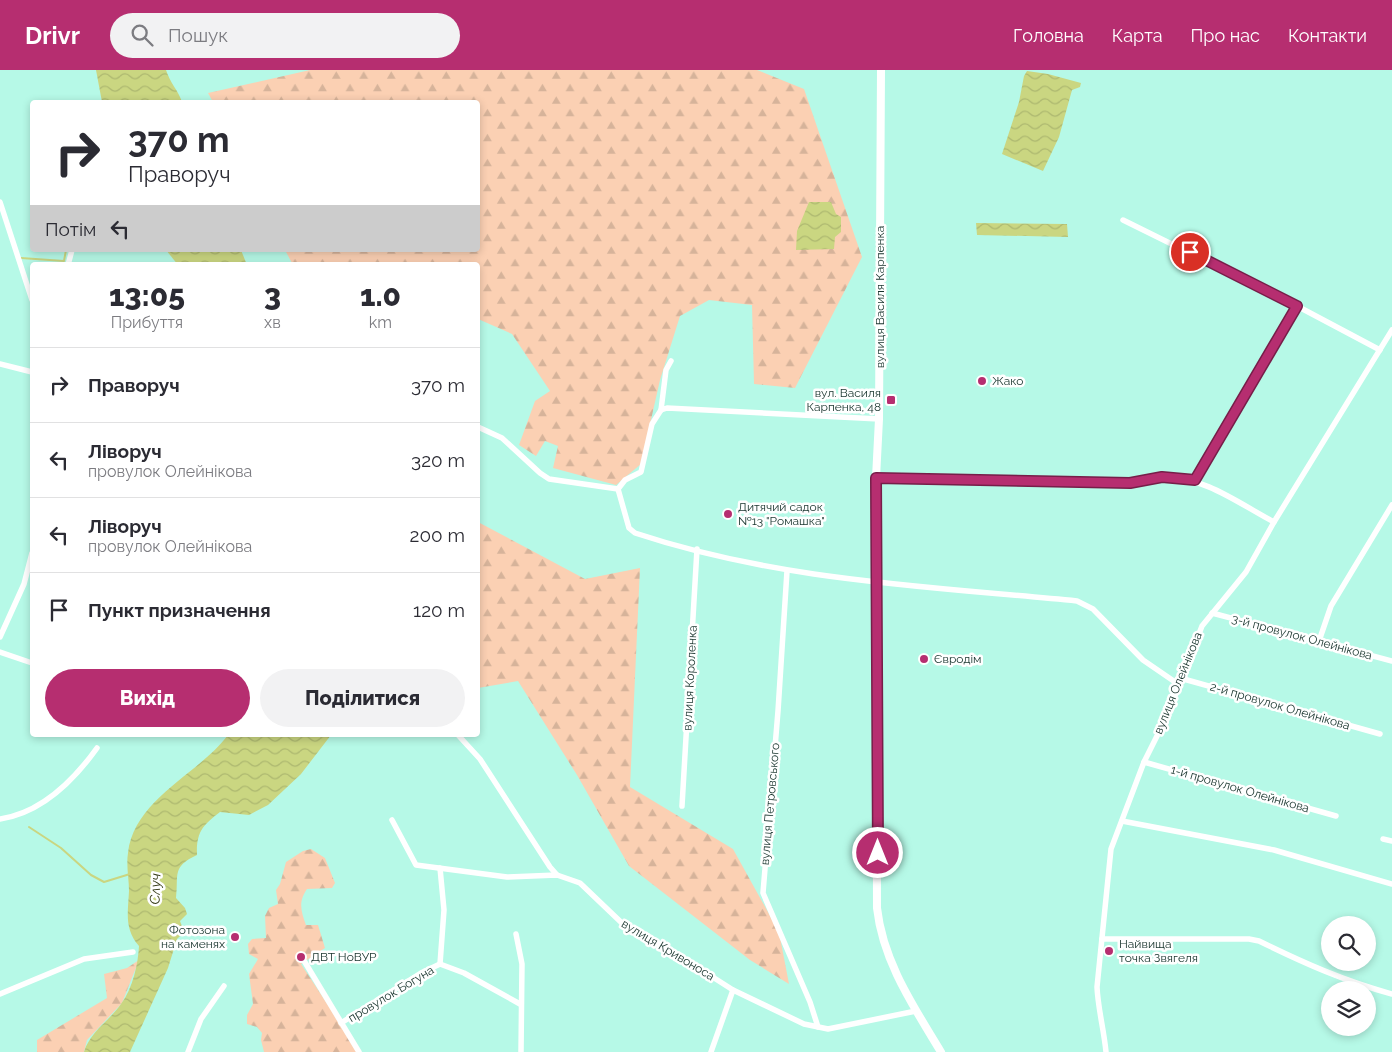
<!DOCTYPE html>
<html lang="uk">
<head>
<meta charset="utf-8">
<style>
  :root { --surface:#fff; --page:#f2f2f3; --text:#2b2b33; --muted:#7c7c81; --line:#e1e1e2; --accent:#b62e70 }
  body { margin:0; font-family:Raleway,sans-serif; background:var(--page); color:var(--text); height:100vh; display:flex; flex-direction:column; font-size:19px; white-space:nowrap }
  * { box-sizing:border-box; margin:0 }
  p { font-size:16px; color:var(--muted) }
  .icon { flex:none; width:28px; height:28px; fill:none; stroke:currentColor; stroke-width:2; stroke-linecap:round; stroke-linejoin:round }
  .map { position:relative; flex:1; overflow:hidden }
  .drawer { position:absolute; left:30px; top:192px; width:450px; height:475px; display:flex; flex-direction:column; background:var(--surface); border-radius:5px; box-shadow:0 2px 8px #0003 }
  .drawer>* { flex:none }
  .hud { position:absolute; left:30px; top:30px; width:450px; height:152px; border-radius:5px; box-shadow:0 2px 8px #0003; background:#fff; color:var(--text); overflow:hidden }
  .buttons { position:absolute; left:1321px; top:846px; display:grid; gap:10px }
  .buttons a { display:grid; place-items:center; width:55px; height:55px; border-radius:50%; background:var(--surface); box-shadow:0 2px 8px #0003; font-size:25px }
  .pin { position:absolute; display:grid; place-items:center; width:42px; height:42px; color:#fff; margin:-21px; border:2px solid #fff; border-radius:50%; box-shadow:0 1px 5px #0007 }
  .me { position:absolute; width:55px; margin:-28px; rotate:0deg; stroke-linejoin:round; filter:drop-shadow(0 0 4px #0008) }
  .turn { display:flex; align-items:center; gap:18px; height:105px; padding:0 15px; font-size:22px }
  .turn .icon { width:65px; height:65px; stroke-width:2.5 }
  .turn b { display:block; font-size:35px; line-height:42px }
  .then { display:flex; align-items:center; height:48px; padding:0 15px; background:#0003; gap:10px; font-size:19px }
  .eta { display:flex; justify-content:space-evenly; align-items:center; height:85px; text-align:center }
  .eta b { font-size:30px; font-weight:800; line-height:35px }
  .cta { display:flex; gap:10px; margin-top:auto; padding:10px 15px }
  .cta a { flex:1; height:58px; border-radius:30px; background:var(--accent); color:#fff; font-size:20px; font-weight:800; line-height:58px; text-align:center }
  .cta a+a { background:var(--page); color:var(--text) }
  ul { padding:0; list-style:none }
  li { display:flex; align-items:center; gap:15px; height:75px; padding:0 15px; border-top:1px solid var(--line) }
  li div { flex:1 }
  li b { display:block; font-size:19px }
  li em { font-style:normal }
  header { display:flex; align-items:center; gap:30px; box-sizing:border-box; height:70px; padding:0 25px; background:var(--accent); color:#fff }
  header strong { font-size:24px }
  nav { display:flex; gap:28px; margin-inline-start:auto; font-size:18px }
  .search { width:350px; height:45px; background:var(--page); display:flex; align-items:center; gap:12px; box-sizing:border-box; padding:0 18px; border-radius:28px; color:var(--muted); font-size:19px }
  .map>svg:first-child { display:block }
  .forest { fill:url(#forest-firs) }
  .water { fill:url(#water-waves) }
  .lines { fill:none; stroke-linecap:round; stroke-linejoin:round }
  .stream { stroke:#cad681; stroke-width:2 }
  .street { stroke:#fff; stroke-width:5.5 }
  .secondary { stroke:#fff; stroke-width:8 }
  .route-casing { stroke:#761e49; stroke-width:12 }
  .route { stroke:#b62e70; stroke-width:9 }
  .poi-dot { fill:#b62e70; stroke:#fff; stroke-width:2 }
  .labels { text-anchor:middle; stroke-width:5; stroke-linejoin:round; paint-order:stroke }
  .street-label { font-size:12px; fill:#16322b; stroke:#fff }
  .poi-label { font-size:12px; fill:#16322b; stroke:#fff; text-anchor:start }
  .water-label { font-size:14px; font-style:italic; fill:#353a16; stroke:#fff }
</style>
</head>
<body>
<header>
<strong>Drivr</strong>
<div class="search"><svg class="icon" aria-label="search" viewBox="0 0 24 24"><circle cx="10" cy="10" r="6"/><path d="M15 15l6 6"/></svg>Пошук</div>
<nav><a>Головна</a><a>Карта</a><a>Про нас</a><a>Контакти</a></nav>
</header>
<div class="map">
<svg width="1392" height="982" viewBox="0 0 1392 982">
  <defs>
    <pattern id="forest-firs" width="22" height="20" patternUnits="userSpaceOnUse" patternTransform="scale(1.25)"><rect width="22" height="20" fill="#fbd0b3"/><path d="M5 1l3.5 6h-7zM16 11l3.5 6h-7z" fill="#d6b39a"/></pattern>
    <pattern id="water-waves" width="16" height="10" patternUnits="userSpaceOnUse" patternTransform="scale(1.25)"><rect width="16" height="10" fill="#cad681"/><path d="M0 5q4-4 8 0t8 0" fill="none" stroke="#adb870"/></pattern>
  </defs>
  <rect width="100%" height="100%" fill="#b6f9e7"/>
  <!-- forest -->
  <g class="forest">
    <path d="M310,0H757L804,19L862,187L795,318L754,314L752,235L709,230L680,246L660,310L641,394L616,415L553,398L558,376L545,371L536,386L519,375L535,331L550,321L512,264L478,249V195H293L285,180H478V32H213L208,23Z"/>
    <path d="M478,452L585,509L640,498L630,717L733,779L779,862L789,914L750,890L629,796L577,705L518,611L478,618Z"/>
    <path d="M311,779L325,788L335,813L332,818L307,819C298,832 301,841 306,855H318L325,878L301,894L359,982H264L261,970L262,963L257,957L247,954V945L253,934L249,904L258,889L249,884L248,874L252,869L266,868L265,846L269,838L278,834L276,820L280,814L286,792L303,781Z"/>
    <path d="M139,890L122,933L87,970L84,982H37V970L107,928L104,904L127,898Z"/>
  </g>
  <!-- water -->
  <g class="water">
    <path d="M96,0H166C170,13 178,20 182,32H102Z"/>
    <path d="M1027,1L1048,4L1081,13L1080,17L1072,20L1059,67L1043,101L1002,84L1019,32L1024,6Z"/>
    <path d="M809,132H831L836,144L841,147V162L835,167L834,179L796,180L797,161Z"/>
    <path d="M976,153L1067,154L1068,167L977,165Z"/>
    <path d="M166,180H241L247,195H178Z"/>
    <path d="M228,665H331L301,704L268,735L249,745L220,742C203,755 196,762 197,785C171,797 179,805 176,828L185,838L187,844L180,851L184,862L177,869L168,898L130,982H84C90,962 109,951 121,934C133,918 138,894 139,876C124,859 128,842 129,821C129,809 126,795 128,783C134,729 199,704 228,665Z"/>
  </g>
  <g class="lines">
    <!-- stream -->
    <g class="stream">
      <path d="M21,188L64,191L66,180"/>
      <path d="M29,757L61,778L91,805L104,812L130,804"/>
    </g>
    <!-- street -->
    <g class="street">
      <path d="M0,132L32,230"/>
      <path d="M1123,150L1297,236L1380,280"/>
      <path d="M68,195L72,180"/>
      <path d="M671,291L666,300L661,340L667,338L879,349"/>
      <path d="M0,294L32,302"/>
      <path d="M478,357L502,368L540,403L549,409L618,419L629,458L635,463C780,511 926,516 1077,531L1093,539L1143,590L1178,614"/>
      <path d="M876,408L1130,413C1140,411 1153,407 1164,407C1205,407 1238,433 1274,452"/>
      <path d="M1195,410L1297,236"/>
      <path d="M618,419L625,410L641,402L652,354L661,340"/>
      <path d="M787,501L778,641L763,823L810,932L818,957"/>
      <path d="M1212,543L1392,591"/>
      <path d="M0,567L24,514L32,483"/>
      <path d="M1319,571L1331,536L1392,435"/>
      <path d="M0,582L32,593"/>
      <path d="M1180,608L1380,664"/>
      <path d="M458,665L480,689L550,797L557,805"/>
      <path d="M1144,692L1336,746"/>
      <path d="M682,736L697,479"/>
      <path d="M0,749C41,743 74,710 97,678"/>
      <path d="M392,750L416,795L507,807L557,805L580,813L625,856L675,883L733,920L804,954L828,959L916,941"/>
      <path d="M1122,751L1274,780L1392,814"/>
      <path d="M1383,769L1392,771"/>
      <path d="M516,864L522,894L521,982"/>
      <path d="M1102,869H1249L1259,871C1304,893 1344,911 1392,924"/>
      <path d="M303,889L359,982"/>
      <path d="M440,894L444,840L440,798"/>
      <path d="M0,924L84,889L133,882"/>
      <path d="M341,953L421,903L440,894L464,903L520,934"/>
      <path d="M188,982L201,949L224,916"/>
      <path d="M711,982L733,920"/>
      <path d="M1106,982C1104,960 1098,939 1097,917L1111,779L1144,692L1168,644L1202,556L1246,502L1274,452L1392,260"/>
    </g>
    <!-- secondary -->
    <path class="secondary" d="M881,0L879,349L876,408L877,838C883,892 914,937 941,982"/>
  </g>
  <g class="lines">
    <defs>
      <path id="route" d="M878,783L876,408L1130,413L1162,407L1195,410L1297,236L1190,182"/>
    </defs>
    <!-- route casing -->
    <use href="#route" class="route-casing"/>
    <!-- route -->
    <use href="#route" class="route"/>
  </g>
  <!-- markers -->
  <g class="poi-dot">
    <circle cx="982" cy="311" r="5"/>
    <rect x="886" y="325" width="10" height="10" rx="2.5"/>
    <circle cx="728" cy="444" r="5"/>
    <circle cx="924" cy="589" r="5"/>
    <circle cx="235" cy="867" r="5"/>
    <circle cx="1109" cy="881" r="5"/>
    <circle cx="301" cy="887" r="5"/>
  </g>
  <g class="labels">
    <!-- street labels -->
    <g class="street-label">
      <text transform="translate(880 227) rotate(-90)" y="4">вулиця Василя Карпенка</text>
      <text transform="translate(1302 567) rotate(15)" y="4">3-й провулок Олейнікова</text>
      <text transform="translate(690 608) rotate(-87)" y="4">вулиця Короленка</text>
      <text transform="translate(1178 613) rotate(-68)" y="4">вулиця Олейнікова</text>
      <text transform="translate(1280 636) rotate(16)" y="4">2-й провулок Олейнікова</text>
      <text transform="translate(1240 719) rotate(16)" y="4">1-й провулок Олейнікова</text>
      <text transform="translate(770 734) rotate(-85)" y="4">вулиця Петровського</text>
      <text transform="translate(668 880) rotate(31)" y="4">вулиця Кривоноса</text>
      <text transform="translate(391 924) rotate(-31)" y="4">провулок Богуна</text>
    </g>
    <!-- poi labels -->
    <g class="poi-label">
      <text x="992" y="315">Жако</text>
      <text x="881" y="327" text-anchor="end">вул. Василя<tspan x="881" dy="14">Карпенка, 48</tspan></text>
      <text x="738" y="441">Дитячий садок<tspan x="738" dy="14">№13 "Ромашка"</tspan></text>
      <text x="934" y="593">Євродім</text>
      <text x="225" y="864" text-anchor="end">Фотозона<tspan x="225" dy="14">на каменях</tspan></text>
      <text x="1119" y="878">Найвища<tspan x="1119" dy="14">точка Звягеля</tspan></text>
      <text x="311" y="891">ДВТ НоВУР</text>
    </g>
    <!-- water labels -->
    <g class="water-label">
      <text transform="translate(155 819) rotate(-88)" y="5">Случ</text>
    </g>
  </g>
</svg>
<div class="buttons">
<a><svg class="icon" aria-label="search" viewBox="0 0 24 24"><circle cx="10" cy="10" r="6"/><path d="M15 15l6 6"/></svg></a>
<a><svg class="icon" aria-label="layers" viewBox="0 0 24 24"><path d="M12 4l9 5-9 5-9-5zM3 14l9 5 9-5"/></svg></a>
</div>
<div class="pin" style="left:1190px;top:182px;background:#d93025"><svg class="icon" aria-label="arrive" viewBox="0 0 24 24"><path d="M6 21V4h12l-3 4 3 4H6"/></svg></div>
<svg class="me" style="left:878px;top:783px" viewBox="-20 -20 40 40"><circle r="17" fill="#b62e70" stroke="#fff" stroke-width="3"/><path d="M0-11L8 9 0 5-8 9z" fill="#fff"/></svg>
<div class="hud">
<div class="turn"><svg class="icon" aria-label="right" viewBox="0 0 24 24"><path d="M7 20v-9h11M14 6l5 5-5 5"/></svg><div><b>370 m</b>Праворуч</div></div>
<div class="then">Потім<svg class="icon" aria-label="left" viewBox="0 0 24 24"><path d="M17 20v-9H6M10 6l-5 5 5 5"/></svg></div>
</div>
<section class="drawer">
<div class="eta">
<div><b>13:05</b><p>Прибуття</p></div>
<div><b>3</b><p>хв</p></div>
<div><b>1.0</b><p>km</p></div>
</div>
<ul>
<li><svg class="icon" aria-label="right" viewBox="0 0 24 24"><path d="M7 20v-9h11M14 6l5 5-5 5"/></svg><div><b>Праворуч</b></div><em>370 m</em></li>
<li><svg class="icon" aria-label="left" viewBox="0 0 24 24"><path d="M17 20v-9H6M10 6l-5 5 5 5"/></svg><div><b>Ліворуч</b><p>провулок Олейнікова</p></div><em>320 m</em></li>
<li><svg class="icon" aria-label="left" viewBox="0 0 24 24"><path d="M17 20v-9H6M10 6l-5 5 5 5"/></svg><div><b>Ліворуч</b><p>провулок Олейнікова</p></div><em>200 m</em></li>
<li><svg class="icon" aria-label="arrive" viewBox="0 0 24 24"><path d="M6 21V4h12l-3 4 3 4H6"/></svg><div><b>Пункт призначення</b></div><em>120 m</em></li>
</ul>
<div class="cta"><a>Вихід</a><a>Поділитися</a></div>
</section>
</div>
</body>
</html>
